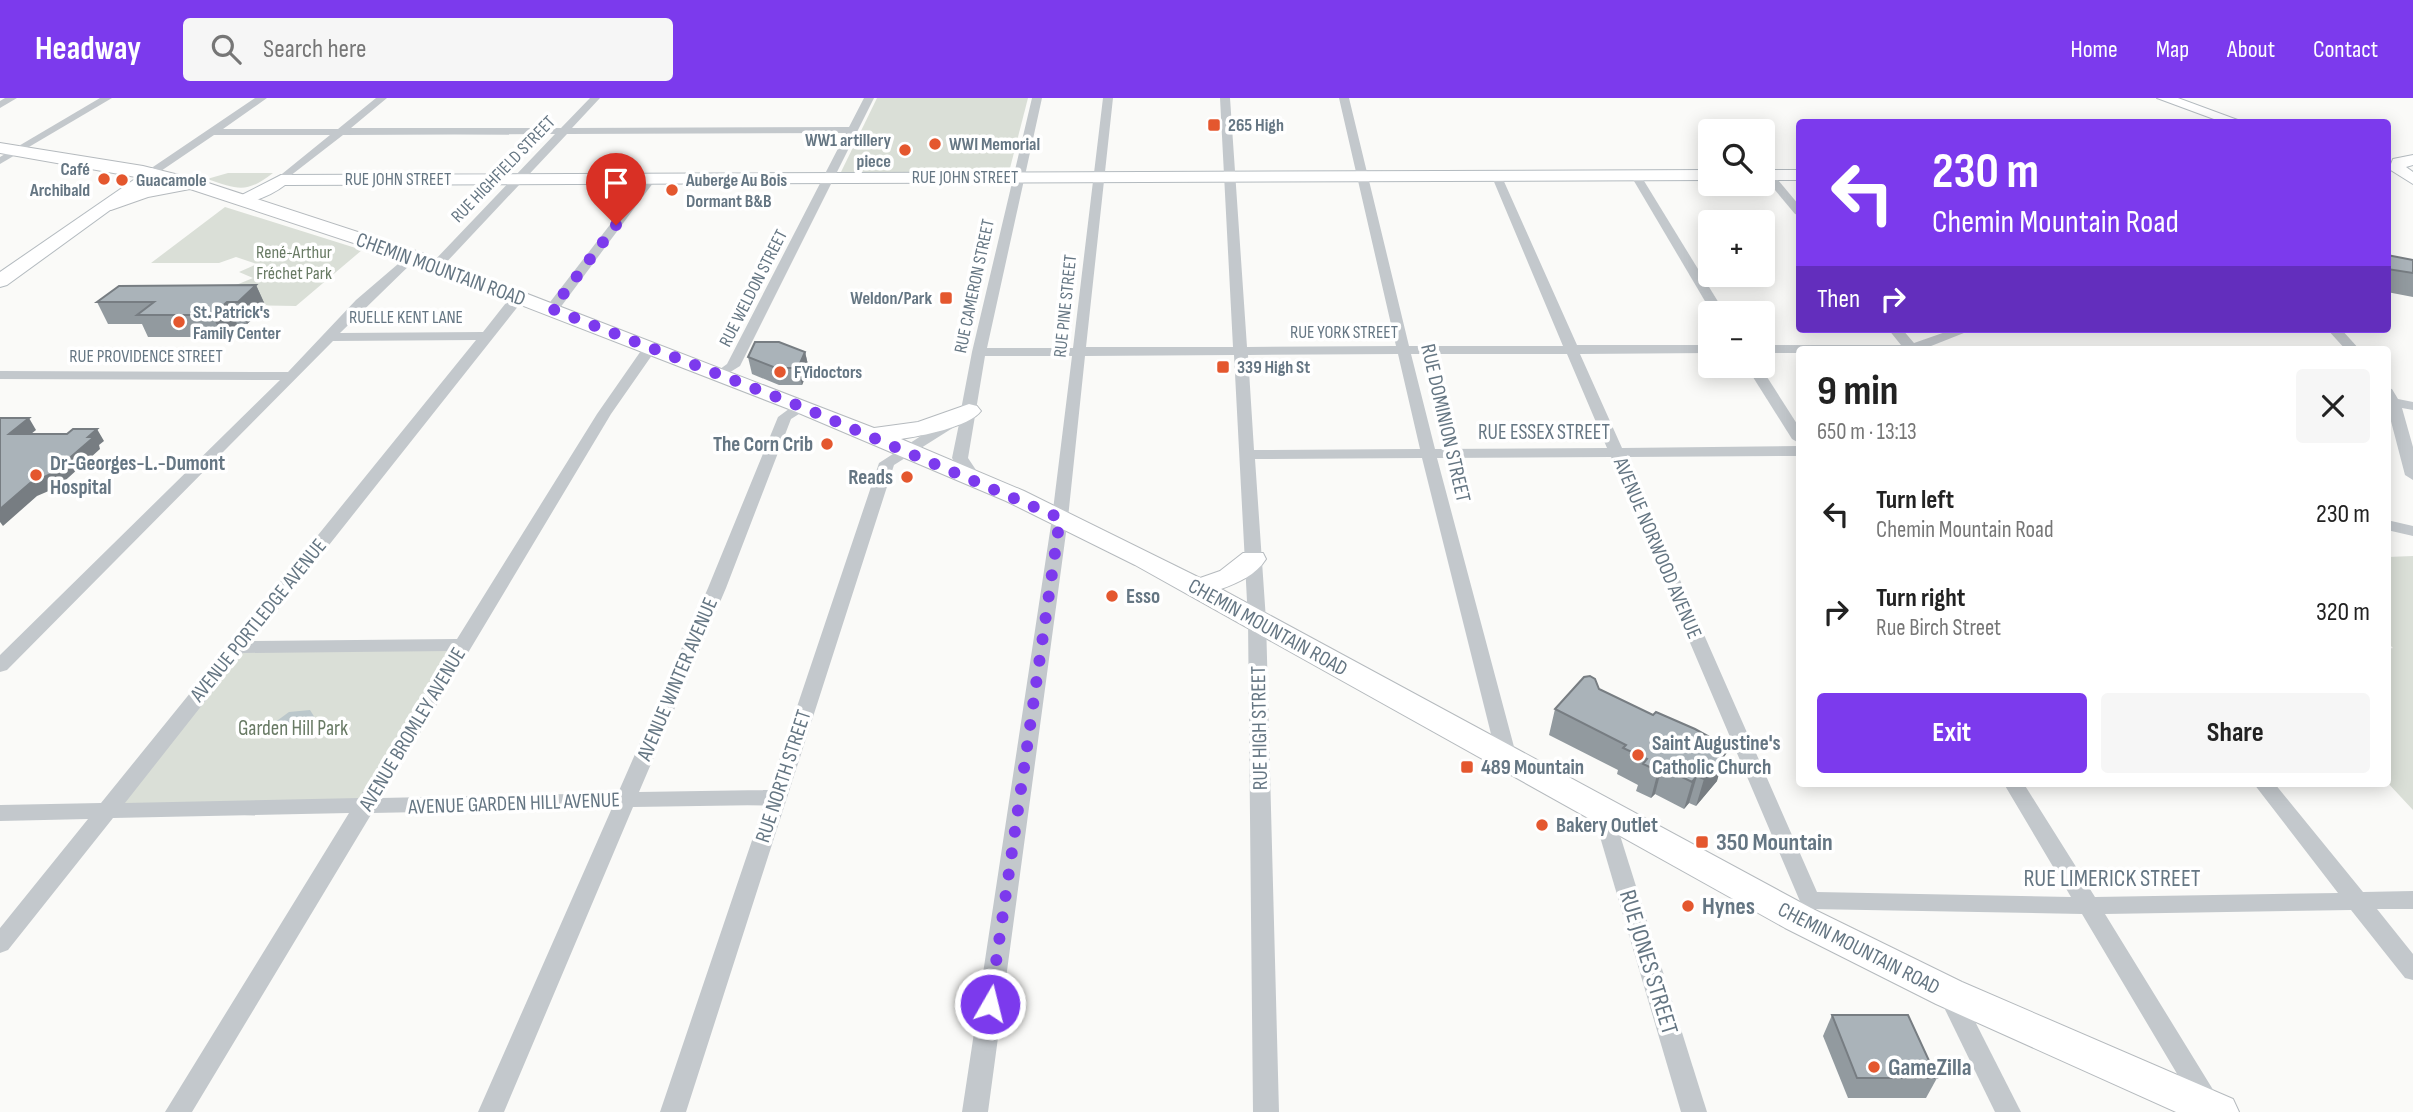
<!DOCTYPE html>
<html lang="en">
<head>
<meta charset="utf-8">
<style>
  :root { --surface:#fff; --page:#f6f6f6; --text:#222; --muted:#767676; --accent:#7c3aed }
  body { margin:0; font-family:"Sofia Sans Condensed",sans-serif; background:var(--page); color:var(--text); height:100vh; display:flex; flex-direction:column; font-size:26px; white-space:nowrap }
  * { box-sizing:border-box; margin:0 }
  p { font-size:23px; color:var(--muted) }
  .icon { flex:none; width:38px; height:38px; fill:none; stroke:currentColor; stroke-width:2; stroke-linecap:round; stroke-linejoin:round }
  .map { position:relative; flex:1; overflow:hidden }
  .drawer { position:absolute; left:1796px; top:248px; width:595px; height:441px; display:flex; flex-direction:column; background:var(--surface); border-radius:7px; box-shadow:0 4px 18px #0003 }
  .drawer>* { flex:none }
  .top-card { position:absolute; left:1796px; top:21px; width:595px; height:214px; border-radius:7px; box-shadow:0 4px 18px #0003; background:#7c3aed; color:#fff; overflow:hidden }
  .fabs { position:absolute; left:1698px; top:21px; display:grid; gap:14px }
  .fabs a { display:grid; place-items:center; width:77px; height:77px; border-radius:7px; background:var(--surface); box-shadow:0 4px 18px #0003; font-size:35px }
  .pin { position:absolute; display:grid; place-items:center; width:60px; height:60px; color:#fff; margin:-72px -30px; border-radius:50% 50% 50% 0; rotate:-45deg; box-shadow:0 0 7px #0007 }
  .pin .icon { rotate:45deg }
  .me { position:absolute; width:77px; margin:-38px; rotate:8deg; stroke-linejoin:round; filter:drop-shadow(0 0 5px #0008) }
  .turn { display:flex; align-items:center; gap:24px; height:147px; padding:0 21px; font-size:32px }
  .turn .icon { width:91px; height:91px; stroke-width:2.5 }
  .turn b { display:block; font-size:49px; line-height:60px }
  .then { display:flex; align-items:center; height:66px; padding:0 21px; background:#0003; gap:14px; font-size:26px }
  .round { display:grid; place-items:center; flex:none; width:74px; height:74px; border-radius:7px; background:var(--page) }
  .overview { display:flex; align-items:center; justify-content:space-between; height:119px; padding:0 21px }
  h1 { font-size:42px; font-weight:700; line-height:52px }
  .button { display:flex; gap:14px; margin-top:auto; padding:14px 21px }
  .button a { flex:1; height:80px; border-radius:7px; background:var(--accent); color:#fff; font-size:28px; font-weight:700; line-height:80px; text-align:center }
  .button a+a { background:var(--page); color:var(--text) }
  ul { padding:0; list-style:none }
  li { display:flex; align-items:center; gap:21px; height:98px; padding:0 21px }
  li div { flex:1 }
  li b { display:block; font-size:26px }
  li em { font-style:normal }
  header { display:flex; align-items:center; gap:42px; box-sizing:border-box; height:98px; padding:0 35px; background:var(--accent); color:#fff }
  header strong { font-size:33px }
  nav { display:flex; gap:38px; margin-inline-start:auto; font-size:24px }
  .search { width:490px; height:63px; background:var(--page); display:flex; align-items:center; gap:18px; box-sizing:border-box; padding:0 24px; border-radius:7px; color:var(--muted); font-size:26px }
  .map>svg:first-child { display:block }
  .green { fill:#dadfd7 }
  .water { fill:#bbc7cb }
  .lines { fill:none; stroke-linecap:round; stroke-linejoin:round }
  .secondary-casing { stroke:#b3babf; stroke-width:2 }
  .primary-casing { stroke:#b5babe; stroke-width:2 }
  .street { fill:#c3c8cc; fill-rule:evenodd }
  .secondary { fill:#fff; fill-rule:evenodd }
  .primary { fill:#fff; fill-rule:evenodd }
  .wall { fill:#929a9f }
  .shaded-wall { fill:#777d82 }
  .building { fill:#aab3b9; stroke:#777d82; stroke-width:2 }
  .route { stroke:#7c3aed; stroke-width:12; stroke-dasharray:0 21.6 }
  .poi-dot { fill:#e4572e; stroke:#fff; stroke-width:2.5 }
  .labels { text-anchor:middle; stroke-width:7; stroke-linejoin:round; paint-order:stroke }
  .far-poi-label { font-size:18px; font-weight:bold; fill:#657683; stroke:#fff; text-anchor:start }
  .far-street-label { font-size:18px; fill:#657683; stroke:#fff }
  .far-park-label { font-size:18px; fill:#687a64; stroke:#fff }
  .street-label { font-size:21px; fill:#657683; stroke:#fff }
  .poi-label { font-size:21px; font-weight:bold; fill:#657683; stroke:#fff; text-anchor:start }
  .park-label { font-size:21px; fill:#687a64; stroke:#fff }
  .near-poi-label { font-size:24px; font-weight:bold; fill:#657683; stroke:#fff; text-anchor:start }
  .near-street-label { font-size:24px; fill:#657683; stroke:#fff }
</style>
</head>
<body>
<header>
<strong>Headway</strong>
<div class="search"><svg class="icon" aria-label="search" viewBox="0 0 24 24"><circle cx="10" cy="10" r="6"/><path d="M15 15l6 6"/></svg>Search here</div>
<nav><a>Home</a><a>Map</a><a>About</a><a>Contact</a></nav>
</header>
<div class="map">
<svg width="2413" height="1014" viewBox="0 0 2413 1014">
  <rect width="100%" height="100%" fill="#fafaf8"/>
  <!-- green -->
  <g class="green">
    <path d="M877,0H1028L1009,74H841Z"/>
    <path d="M228,75H273C246,96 238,91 207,81Z"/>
    <path d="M225,109L362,152L296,208L190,206L253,180L239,174L257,166L236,159L219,165H151Z"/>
    <path d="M2413,458V712L2387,684V551L2393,550L2387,544V459Z"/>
    <path d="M462,547L363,710L109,713L235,549Z"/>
  </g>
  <!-- water -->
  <path class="water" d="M310,612L315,620C307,634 288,641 274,633V625L289,614Z"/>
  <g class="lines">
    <defs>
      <g id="secondary">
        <path d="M2157,0H2178L2243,24H2222Z"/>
        <path d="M2413,57V67L2406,69L2413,74V86L2389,71L2393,61Z"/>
        <path d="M151,70L157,72V78L7,187L0,189V174Z"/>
        <path d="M1710,72V82L285,87C272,97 256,103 240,107L232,102L281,77Z"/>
        <rect x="1762" y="72" width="37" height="10"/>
      </g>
      <path id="primary" d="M0,45L143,68L199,82L419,154L874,330L918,324L969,306L977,308L981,313C969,329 921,338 901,341L1024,393L1200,480L1220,473L1243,455H1263L1266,461C1256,477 1238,485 1221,491L1811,810L1962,884L2233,1001L2239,1014H2176L1936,906L1785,830L1135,467L1006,403L794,313L405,162L190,91L148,99L111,112L105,111L102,107L105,103L138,90L170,85L0,55Z"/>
    </defs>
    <!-- secondary casing -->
    <use href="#secondary" class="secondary-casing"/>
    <!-- primary casing -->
    <use href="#primary" class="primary-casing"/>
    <!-- street -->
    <g class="street">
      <path d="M5,0H17L0,10V3Z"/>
      <path d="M100,0H112L0,66V59Z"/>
      <path d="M255,0H267L223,31H338L376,0H387L351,30H561L590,0H600L572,30L849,29L864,0H874L740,268L719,281L712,277L727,266L846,35L567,36L441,170L437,171L431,167L433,164L555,36L343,37L281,85L277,84V80L330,37H214L155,77H147V73Z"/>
      <path d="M1032,0H1042L987,250H1073L1103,0H1113L1086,249H1233L1220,0H1230L1247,249L1396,248L1339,0H1349L1409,248H1563L1492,79L1497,76L1502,79L1577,247H1710V255L1580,256L1622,350L1799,348V358L1626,359L1817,794L2071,799L2004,686H2024L2095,799L2338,795L2254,686H2275L2363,794L2413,793V811H2377L2413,856V882L2405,880L2351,812L2105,816L2220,1003L2216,1011L2207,1014L2198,1011L2082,816L1810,811L1802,808L1611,359L1437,360L1517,660L1514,665H1500L1497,660L1422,360L1255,361L1266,522L1279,1014H1253L1248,522L1234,257L1085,258L1068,420L988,1014H962L1052,420L1072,258H985L968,360L982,381L980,384H968L952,360L959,326L894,367L686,1014H660L764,707L633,709L504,1014H478L612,710L372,715L192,1014H165L349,715L113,720L8,852L0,855V830L88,721L0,723V707L101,705L476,242L333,243L7,572L0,574V557L280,282L0,281V273L288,274L356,202L412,154L416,155V161L340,235L483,234L513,196H523V202L253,543L457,541L597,316L645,247H655L657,250L611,316L381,700L618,695L708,490L778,319L797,305H807V311L791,321L726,490L639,694L769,692L879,365L952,318L960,317L972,254ZM1398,256L1420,351L1254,352L1248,257ZM1411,256H1567L1607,350L1435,351ZM450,553L359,700L125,705L243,555Z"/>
      <path d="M1636,75L1641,78L1725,215H1712L1631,78Z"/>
      <path d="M1764,75H1772L1799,107V117L1795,116L1764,79Z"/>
      <path d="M647,79L656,81L557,214H547V208Z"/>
      <path d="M1888,231H1902L1914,245L1954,231H1974L1921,252H1799V255H1762V247H1901Z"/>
      <path d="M2327,231H2341L2360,252H2346Z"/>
      <path d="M1746,268H1760L1799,329V345L1792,341Z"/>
      <path d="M2387,290L2392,291L2398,301L2413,304V312L2402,310L2413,349V382L2405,377L2387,308Z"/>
      <path d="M2387,422L2413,428V438L2387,432Z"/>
      <path d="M1603,707L1610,710L1613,715L1707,1014H1681L1593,715L1596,710Z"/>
      <path d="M1949,885L1957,888L2021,1014H1995L1937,895L1941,888Z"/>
    </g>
    <!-- secondary -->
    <use href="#secondary" class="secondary"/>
    <!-- primary -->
    <use href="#primary" class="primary"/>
  </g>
  <!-- wall -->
  <g class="wall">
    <path d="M2387,157L2413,162V199L2387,194Z"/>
    <path d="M256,187L266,209L247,226H237L223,239H148L142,226H108L97,204Z"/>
    <path d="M805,254L809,271L802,287H779L752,276L748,259Z"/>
    <path d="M1599,591L1721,655L1717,683L1696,708L1689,705L1684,711L1655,696L1651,700L1636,693L1638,687L1617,676L1618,672L1549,637L1555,611Z"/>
    <path d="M1832,917L1937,980L1926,1000H1848L1823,938Z"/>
  </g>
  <!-- shaded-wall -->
  <g class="shaded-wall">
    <path d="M256,187L266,209L247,226L238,204Z"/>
    <path d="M227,204L237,226L223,239L212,217Z"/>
    <path d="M805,254L809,271L802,287L798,270Z"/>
    <path d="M29,320L36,332L16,348L9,336Z"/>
    <path d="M97,331L104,343L99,347L100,351L58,389L37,398L3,428L0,424V411L30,385Z"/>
    <path d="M1724,647L1719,663L1725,656L1717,683L1696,708L1704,681L1718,653Z"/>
    <path d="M1662,669L1655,696L1651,700L1658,673Z"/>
    <path d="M1697,678L1689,705L1684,711L1692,684Z"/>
  </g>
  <!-- building -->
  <g class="building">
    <path d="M2387,157L2413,162V175L2387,171Z"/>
    <path d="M256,187L238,204H227L212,217H137L154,204H97L119,188Z"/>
    <path d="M755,244H779L805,254L798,270H776L748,259Z"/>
    <path d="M0,320H29L9,336H67L73,331H97L88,339H94L51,376L30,385L0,411Z"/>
    <path d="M1590,578L1595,581L1599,591L1653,617L1656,614L1695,631L1724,647L1718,653L1725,656L1704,681L1697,678L1692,684L1662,669L1658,673L1643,666L1647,661L1623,650L1626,647L1555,611L1584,579Z"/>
    <path d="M1832,917H1908L1937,980H1857Z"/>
  </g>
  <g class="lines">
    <!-- route -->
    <path class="route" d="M616,127L552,211L802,309L1060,420L990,906"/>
  </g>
  <!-- markers -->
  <g class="poi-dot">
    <rect x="1207" y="20" width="14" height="14" rx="3.5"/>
    <circle cx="935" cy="46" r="7"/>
    <circle cx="905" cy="52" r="7"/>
    <circle cx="104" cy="81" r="7"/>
    <circle cx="122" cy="82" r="7"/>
    <circle cx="672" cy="92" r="7"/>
    <rect x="939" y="193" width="14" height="14" rx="3.5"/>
    <circle cx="179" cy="224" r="7"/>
    <rect x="1216" y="262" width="14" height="14" rx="3.5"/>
    <circle cx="780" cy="274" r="7"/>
    <circle cx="827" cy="346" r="7"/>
    <circle cx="36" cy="377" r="7"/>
    <circle cx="907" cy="379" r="7"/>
    <circle cx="1112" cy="498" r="7"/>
    <circle cx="1638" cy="657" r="7"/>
    <rect x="1460" y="662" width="14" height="14" rx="3.5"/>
    <circle cx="1542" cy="727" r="7"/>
    <rect x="1695" y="737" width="14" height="14" rx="3.5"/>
    <circle cx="1688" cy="808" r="7"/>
    <circle cx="1874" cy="969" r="7"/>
  </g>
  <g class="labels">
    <!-- far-poi labels -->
    <g class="far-poi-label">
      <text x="1228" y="33">265 High</text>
      <text x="891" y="48" text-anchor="end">WW1 artillery<tspan x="891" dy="21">piece</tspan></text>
      <text x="949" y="52">WWI Memorial</text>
      <text x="90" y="77" text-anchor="end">Café<tspan x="90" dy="21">Archibald</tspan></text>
      <text x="136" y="88">Guacamole</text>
      <text x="686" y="88">Auberge Au Bois<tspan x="686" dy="21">Dormant B&amp;B</tspan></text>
      <text x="932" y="206" text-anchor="end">Weldon/Park</text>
      <text x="193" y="220">St. Patrick's<tspan x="193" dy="21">Family Center</tspan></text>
      <text x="1237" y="275">339 High St</text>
      <text x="794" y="280">FYidoctors</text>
    </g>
    <!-- far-street labels -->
    <g class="far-street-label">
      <text transform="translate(503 71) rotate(-46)" y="6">RUE HIGHFIELD STREET</text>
      <text x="965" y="85">RUE JOHN STREET</text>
      <text x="398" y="87">RUE JOHN STREET</text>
      <text transform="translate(974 188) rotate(-78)" y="6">RUE CAMERON STREET</text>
      <text transform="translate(753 190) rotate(-63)" y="6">RUE WELDON STREET</text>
      <text transform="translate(1065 208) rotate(-84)" y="6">RUE PINE STREET</text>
      <text x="406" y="225">RUELLE KENT LANE</text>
      <text x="1344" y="240">RUE YORK STREET</text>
      <text x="146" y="264">RUE PROVIDENCE STREET</text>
    </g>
    <!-- far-park labels -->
    <g class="far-park-label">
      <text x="294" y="160">René-Arthur<tspan x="294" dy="21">Fréchet Park</tspan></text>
    </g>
    <!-- street labels -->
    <g class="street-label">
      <text transform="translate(441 171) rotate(20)" y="7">CHEMIN MOUNTAIN ROAD</text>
      <text transform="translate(1446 325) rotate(77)" y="7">RUE DOMINION STREET</text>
      <text x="1544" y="341">RUE ESSEX STREET</text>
      <text transform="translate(1658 450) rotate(67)" y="7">AVENUE NORWOOD AVENUE</text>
      <text transform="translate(258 522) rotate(-51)" y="7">AVENUE PORTLEDGE AVENUE</text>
      <text transform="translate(1268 529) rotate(29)" y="7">CHEMIN MOUNTAIN ROAD</text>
      <text transform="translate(677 581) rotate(-67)" y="7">AVENUE WINTER AVENUE</text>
      <text transform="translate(1259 630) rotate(-91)" y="7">RUE HIGH STREET</text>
      <text transform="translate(412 631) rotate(-59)" y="7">AVENUE BROMLEY AVENUE</text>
      <text transform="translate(783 678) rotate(-72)" y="7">RUE NORTH STREET</text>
      <text transform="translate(514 705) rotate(-2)" y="7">AVENUE GARDEN HILL AVENUE</text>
      <text transform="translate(1859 850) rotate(27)" y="7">CHEMIN MOUNTAIN ROAD</text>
    </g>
    <!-- poi labels -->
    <g class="poi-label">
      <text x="813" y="353" text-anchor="end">The Corn Crib</text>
      <text x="50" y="372">Dr-Georges-L.-Dumont<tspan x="50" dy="24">Hospital</tspan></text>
      <text x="893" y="386" text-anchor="end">Reads</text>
      <text x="1126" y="505">Esso</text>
      <text x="1652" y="652">Saint Augustine's<tspan x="1652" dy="24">Catholic Church</tspan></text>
      <text x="1481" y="676">489 Mountain</text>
      <text x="1556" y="734">Bakery Outlet</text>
    </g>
    <!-- park labels -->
    <g class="park-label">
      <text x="293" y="637">Garden Hill Park</text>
    </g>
    <!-- near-poi labels -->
    <g class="near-poi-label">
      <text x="1716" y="752">350 Mountain</text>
      <text x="1702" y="816">Hynes</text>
      <text x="1888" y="977">GameZilla</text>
    </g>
    <!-- near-street labels -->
    <g class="near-street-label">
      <text x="2112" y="788">RUE LIMERICK STREET</text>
      <text transform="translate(1649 864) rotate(73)" y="8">RUE JONES STREET</text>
    </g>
  </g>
</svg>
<div class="fabs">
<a><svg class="icon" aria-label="search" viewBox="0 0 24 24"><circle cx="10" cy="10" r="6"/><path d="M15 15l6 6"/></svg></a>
<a>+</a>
<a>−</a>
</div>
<div class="pin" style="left:616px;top:127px;background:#d93025"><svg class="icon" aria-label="arrive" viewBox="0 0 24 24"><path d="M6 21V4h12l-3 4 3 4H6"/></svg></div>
<svg class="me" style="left:990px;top:906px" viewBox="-20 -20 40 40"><circle r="17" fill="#7c3aed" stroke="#fff" stroke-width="3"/><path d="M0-11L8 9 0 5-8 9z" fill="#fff"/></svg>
<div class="top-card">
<div class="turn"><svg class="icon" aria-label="left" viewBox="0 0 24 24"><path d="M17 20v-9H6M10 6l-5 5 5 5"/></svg><div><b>230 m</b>Chemin Mountain Road</div></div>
<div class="then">Then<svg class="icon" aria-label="right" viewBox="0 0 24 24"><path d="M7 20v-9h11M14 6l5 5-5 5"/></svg></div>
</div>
<section class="drawer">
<div class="overview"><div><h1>9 min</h1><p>650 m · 13:13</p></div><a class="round"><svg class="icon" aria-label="close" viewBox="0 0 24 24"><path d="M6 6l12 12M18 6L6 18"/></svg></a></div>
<ul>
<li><svg class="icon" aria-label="left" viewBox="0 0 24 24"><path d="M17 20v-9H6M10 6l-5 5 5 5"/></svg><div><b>Turn left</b><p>Chemin Mountain Road</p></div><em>230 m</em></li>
<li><svg class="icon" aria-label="right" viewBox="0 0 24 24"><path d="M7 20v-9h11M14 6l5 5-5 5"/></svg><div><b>Turn right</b><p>Rue Birch Street</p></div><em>320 m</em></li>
</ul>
<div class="button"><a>Exit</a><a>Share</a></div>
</section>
</div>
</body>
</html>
